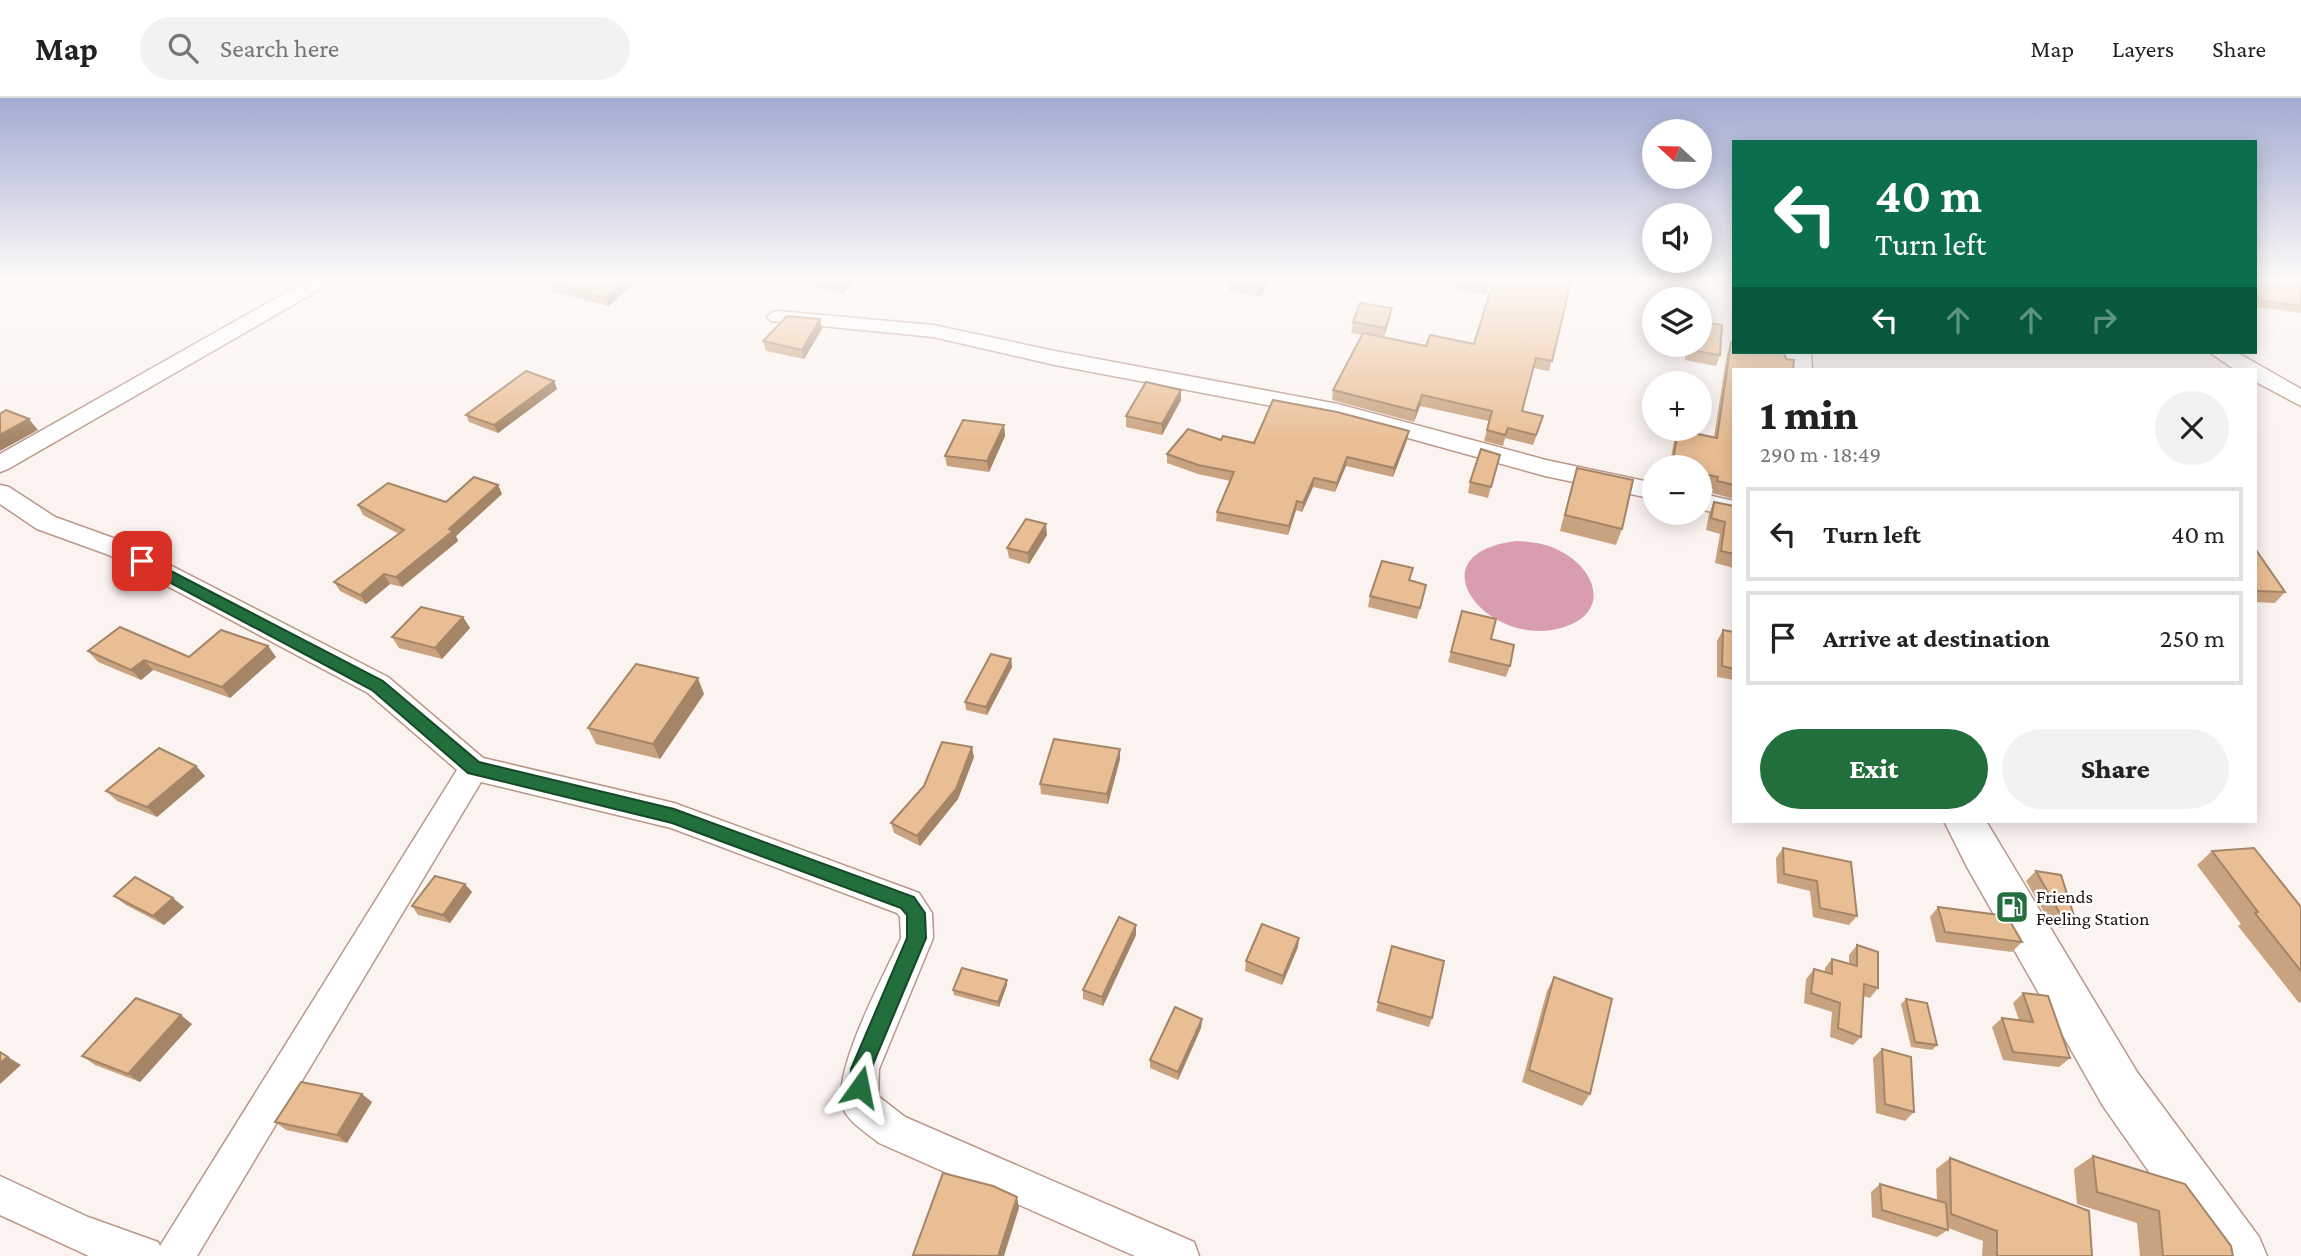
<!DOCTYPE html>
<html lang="en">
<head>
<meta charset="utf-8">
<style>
  :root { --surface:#fff; --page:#f2f2f2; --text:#222; --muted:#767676; --line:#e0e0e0; --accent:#226e3c }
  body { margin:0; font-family:"Crimson Pro",serif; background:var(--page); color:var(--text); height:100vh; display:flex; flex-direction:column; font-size:26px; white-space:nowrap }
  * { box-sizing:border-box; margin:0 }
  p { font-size:23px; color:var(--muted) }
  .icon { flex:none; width:38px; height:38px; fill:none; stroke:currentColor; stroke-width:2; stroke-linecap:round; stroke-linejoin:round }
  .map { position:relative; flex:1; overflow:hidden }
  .drawer { position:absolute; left:1732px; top:270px; width:525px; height:455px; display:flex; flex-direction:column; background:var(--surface); border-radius:0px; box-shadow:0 4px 18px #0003 }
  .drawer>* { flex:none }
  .guide { position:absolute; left:1732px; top:42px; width:525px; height:214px; border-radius:0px; box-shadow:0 4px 18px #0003; background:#0b6e4f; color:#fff; overflow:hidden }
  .needle { width:46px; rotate:292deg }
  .controls { position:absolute; left:1642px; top:21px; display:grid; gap:14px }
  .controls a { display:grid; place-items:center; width:70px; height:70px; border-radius:50%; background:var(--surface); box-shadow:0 4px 18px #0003; font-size:35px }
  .pin { position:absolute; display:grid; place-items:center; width:60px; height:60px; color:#fff; margin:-30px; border-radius:14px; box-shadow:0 4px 10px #0006 }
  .me { position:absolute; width:77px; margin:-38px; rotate:12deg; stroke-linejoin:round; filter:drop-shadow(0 0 5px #0008) }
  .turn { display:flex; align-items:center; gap:24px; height:147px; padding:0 28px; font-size:32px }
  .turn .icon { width:91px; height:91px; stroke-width:2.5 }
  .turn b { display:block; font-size:49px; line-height:60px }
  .lanes { display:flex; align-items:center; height:66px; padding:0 28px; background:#0003; justify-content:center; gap:35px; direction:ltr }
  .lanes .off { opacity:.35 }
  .round { display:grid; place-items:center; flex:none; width:74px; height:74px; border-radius:37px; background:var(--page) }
  .summary { display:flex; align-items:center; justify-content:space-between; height:119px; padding:0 28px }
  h1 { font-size:42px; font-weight:800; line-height:52px }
  .action { display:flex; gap:14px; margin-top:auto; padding:14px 28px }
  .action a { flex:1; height:80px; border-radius:42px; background:var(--accent); color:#fff; font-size:28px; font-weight:800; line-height:80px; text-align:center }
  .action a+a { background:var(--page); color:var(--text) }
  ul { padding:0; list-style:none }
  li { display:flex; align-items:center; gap:21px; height:94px; margin:0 14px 10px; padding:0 14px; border:4px solid var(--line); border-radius:0px }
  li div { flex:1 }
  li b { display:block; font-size:26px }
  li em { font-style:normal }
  header { display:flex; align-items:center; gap:42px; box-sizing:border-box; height:98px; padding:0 35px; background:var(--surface); border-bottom:2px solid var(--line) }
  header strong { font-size:33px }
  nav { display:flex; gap:38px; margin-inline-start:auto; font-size:24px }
  .search { width:490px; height:63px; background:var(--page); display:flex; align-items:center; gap:18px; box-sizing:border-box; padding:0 24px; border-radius:38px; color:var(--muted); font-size:26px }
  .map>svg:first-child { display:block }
  .water { fill:#d99db0 }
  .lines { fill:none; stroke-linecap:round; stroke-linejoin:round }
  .minor-casing { stroke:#bb978a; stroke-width:3 }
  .highway-casing { stroke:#bb978a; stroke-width:3 }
  .minor { fill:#fff; fill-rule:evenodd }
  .highway { fill:#fff; fill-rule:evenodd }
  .wall { fill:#c9a380 }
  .shaded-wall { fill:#a48568 }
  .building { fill:#eabe95; stroke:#a48568; stroke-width:2 }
  .route { fill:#226e3c; stroke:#164827; stroke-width:2 }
  .labels { text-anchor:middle; stroke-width:5; stroke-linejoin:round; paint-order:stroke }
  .poi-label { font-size:19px; fill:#1d100b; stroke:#fff; text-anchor:start }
</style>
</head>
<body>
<header>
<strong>Map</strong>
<div class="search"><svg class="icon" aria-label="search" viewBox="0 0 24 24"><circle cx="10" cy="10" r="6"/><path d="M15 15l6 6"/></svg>Search here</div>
<nav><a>Map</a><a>Layers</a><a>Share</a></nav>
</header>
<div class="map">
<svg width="2301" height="1158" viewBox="0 0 2301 1158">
  <rect width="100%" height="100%" fill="#fbf3f0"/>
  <!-- water -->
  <path class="water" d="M1516,443C1531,444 1545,445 1558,452C1597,470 1612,516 1561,530C1488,551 1411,456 1516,443Z"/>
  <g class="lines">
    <defs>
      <g id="minor">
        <path d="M310,181H334L331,185L8,371L0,374V356Z"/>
        <path d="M778,213L933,227L1055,253L1338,306L1546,362L1654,385V401L1545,378L1336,320L1055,267L933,239L771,223L767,219L771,215Z"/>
        <path d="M2209,254H2236L2301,291V308L2256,284V271H2234Z"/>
        <path d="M0,387L9,389L55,419L127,445L388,579L483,660L674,705L919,795L932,815L933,840L879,971L878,998L905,1019L1194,1144L1199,1158H1135L879,1045C867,1035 846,1023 842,1007C834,968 884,878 901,840L900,819L897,815L671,730L481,684L197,1158H89L0,1117V1078L88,1119L158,1144L160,1148L457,672L368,595L109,457L37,431L0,406Z"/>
        <path d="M1699,395L1734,403V419L1699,411Z"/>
      </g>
      <g id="highway">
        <path d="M1781,254H1811L1812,271H1782Z"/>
        <path d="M1944,723H1986L2137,974L2259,1139L2267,1158H2208L2103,1008L1967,769Z"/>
      </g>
    </defs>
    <!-- minor casing -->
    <use href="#minor" class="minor-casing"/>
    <!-- highway casing -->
    <use href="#highway" class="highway-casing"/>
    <!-- minor -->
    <use href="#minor" class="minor"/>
    <!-- highway -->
    <use href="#highway" class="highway"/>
  </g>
  <!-- wall -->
  <g class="wall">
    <path d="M556,181H639L609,208L553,194L550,185Z"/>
    <path d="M815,181H857L843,196L817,190Z"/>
    <path d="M1272,181L1260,199L1229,193L1230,184Z"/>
    <path d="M1455,181H1491L1486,197L1453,191Z"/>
    <path d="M1667,181H1707L1705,187Z"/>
    <path d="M2256,181H2301V215L2256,209Z"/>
    <path d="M1566,205L1549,273L1533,270L1522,313L1540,328L1533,347L1505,340L1503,348L1484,343L1489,323L1420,308L1414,324L1332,302L1333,292L1362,237L1351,235L1353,224L1392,210L1390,221L1384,239L1426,248L1474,246Z"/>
    <path d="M820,221L822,231L804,261L766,253L763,243Z"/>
    <path d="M1731,244L1734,271V401L1712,395L1713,391L1699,388V369H1669L1674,344L1678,332L1714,339L1727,256Z"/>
    <path d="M1686,247H1699L1720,257L1716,268L1685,262Z"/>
    <path d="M554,283L557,291L498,335L469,324L466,317Z"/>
    <path d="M1181,292V302L1162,337L1126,329V318Z"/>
    <path d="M1004,327L1005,338L989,374L947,368L945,358Z"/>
    <path d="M1409,333L1407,342L1393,379L1346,368L1335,394L1313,389L1302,414L1296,412L1288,437L1216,423L1217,414L1230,383L1198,376L1167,365V356L1221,342L1254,345Z"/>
    <path d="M1500,357L1488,400L1468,395L1470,384Z"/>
    <path d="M1577,370L1622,431L1616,447L1560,433L1572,386Z"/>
    <path d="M498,387L502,396L456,438L458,443L402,489L390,486L366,506L340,493L334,484L399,436L363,417L358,407L446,404Z"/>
    <path d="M1714,404L1734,408V470L1715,465L1720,436L1706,432L1709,416Z"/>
    <path d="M1047,437L1029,466L1009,460L1007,450Z"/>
    <path d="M2256,452L2285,494L2275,505L2256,504Z"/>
    <path d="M1410,483L1424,497L1417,521L1368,509L1370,498Z"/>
    <path d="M1462,513L1491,541L1510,568L1506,579L1448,564Z"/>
    <path d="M463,519L470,530L442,561L399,550L392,539Z"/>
    <path d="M1723,532L1734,534V582L1717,579V543Z"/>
    <path d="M268,548L276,559L230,600L153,572L141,582L98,564L88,553L189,559Z"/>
    <path d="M1011,561L1012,569L987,617L966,612L965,604Z"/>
    <path d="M704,596L660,661L596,646L588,630Z"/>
    <path d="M1120,651V661L1108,706L1041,696L1040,686Z"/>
    <path d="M974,659L958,701L920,748L894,735L891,725Z"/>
    <path d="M196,668L205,678L157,719L117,703L106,693Z"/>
    <path d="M1783,750L1857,818L1849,827L1813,819L1810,793L1777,785L1776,760Z"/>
    <path d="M2212,753L2301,809V904L2299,905L2238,828L2241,826L2197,767Z"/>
    <path d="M2036,773L2075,821L2065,830L2052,828L2026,783Z"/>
    <path d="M472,794L450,825L418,817L412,808Z"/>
    <path d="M114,798L184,809L164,827L126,807Z"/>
    <path d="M1938,809L2022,844L2012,854L1936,844L1930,819Z"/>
    <path d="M1136,837L1103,908L1083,901V892Z"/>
    <path d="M1857,847L1878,890L1870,900L1863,898L1861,939L1853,947L1830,939L1832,914L1804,905L1806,881L1814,871L1825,874V870L1832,861L1849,866V857Z"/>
    <path d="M1392,848L1432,920L1429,929L1376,913Z"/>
    <path d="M1298,849L1282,887L1245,873L1246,863Z"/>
    <path d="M1554,879L1590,996L1582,1008L1522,984L1547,893Z"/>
    <path d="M1007,887L999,909L954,897L953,892Z"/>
    <path d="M2023,895L2070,960L2059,969L2003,962L1992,929L2002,920L2019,922L2013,905Z"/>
    <path d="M1906,901L1937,947L1932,952L1911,949L1901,906Z"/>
    <path d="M1202,921L1201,930L1178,982L1150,970V962Z"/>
    <path d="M192,926L140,984L95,967L82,958Z"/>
    <path d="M1882,951L1914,1014L1905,1023L1876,1015L1873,960Z"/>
    <path d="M372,1004L347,1045L286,1032L275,1024Z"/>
    <path d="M2093,1058L2233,1158H2140L2137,1125L2077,1106L2074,1071Z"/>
    <path d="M1950,1060L2092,1158H1982L1983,1143L1948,1130V1132L1937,1139L1872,1119L1871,1094L1880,1086L1937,1103L1936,1071Z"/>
  </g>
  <!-- shaded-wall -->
  <g class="shaded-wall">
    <path d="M627,181H639L609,208L605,200Z"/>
    <path d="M846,181H857L843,196L841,186Z"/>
    <path d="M1267,181H1272L1260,199L1261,190Z"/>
    <path d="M1392,210L1390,221L1383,240L1385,230Z"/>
    <path d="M820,221L822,231L804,261L802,252Z"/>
    <path d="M554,283L557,291L498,335L494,327Z"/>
    <path d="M1181,292V302L1162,337V326Z"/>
    <path d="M1422,297L1420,308L1414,324L1416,313Z"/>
    <path d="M29,321L38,332L0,353V337Z"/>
    <path d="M1004,327L1005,338L989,374L987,363Z"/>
    <path d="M1409,333L1407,342L1393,379L1394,370Z"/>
    <path d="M1347,359L1346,368L1335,394L1337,385Z"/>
    <path d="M1314,380L1313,389L1302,414L1303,405Z"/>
    <path d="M498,387L502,396L456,438L458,443L402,489L396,479Z"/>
    <path d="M1297,403L1296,412L1288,437L1289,428Z"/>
    <path d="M1046,426L1047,437L1029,466L1028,455Z"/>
    <path d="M384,476L390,486L366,506L360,497Z"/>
    <path d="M463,519L470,530L442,561L435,550Z"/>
    <path d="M268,548L276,559L230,600L222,589Z"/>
    <path d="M1011,561L1012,569L987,617L986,609Z"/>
    <path d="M144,562L153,572L141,582L131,572Z"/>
    <path d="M698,580L704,596L660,661L653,646Z"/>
    <path d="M972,649L974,659L958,701L920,748L917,738Z"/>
    <path d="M1120,651V661L1108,706L1107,696Z"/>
    <path d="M196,668L205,678L157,719L147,709Z"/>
    <path d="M465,786L472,794L450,825L443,817Z"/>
    <path d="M173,800L184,809L164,827L153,818Z"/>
    <path d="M1136,827V837L1103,908L1102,899Z"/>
    <path d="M1299,840L1298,849L1282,887L1283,878Z"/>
    <path d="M1007,882V887L999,909L998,904Z"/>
    <path d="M181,917L192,926L140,984L128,976Z"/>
    <path d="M1202,921L1201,930L1178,982V974Z"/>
    <path d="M8,959L21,967L0,986V965Z"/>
    <path d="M362,996L372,1004L347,1045L337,1037Z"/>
    <path d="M1017,1099L1019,1110L1004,1158H998Z"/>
  </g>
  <!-- building -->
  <g class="building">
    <path d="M556,181H627L605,200L550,185Z"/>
    <path d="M819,181H846L841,186Z"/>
    <path d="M1232,181H1267L1261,190L1230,184Z"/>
    <path d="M1457,181H1490L1489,186Z"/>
    <path d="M1494,181H1570L1566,205L1552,263L1536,260L1522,313L1543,318L1536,337L1508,330L1505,337L1487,332L1492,313L1422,297L1416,313L1333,292L1363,235L1426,248L1430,237L1474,246Z"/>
    <path d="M2256,181H2301V208L2260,202L2256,195Z"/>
    <path d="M1360,205L1392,210L1385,230L1353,224Z"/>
    <path d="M787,218L820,221L802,252L763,243Z"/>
    <path d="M1699,224L1722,227L1720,257L1689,252V247H1699Z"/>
    <path d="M1731,244L1734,245V254H1784L1786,261L1794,262L1793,271H1734V387L1717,383L1718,379L1699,375V369H1672L1678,332L1717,340Z"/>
    <path d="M526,273L554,283L494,327L466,317Z"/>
    <path d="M1146,284L1181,292L1162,326L1126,318Z"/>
    <path d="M1273,302L1337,314L1409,333L1394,370L1347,359L1337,385L1314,380L1303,405L1297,403L1289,428L1217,414L1234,374L1198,367L1167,356L1188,331L1221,342L1223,338L1254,345Z"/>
    <path d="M6,312L29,321L0,337V316Z"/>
    <path d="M963,322L1004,327L987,363L945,358Z"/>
    <path d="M1481,351L1500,357L1491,389L1470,384Z"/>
    <path d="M1577,370L1633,382L1622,431L1565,417Z"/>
    <path d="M474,379L498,387L449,431L453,433L396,479L384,476L360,497L334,484L404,432L358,407L388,385L446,404Z"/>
    <path d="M1714,404L1734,408V456L1721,453L1725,424L1711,420Z"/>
    <path d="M1026,421L1046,426L1028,455L1007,450Z"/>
    <path d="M2256,452L2285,494L2256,493Z"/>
    <path d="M1382,463L1413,470L1409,482L1426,487L1420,510L1370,498Z"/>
    <path d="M421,509L463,519L435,550L392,539Z"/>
    <path d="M1462,513L1496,521L1491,541L1514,547L1510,568L1451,554Z"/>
    <path d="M120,529L189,559L221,532L268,548L222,589L144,562L131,572L88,553Z"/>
    <path d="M1723,532L1734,534V571L1722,568Z"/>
    <path d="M991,556L1011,561L986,609L965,604Z"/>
    <path d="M636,566L698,580L653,646L588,630Z"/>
    <path d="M1054,641L1120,651L1107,696L1040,686Z"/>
    <path d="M942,644L972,649L956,691L917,738L891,725L924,688Z"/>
    <path d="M159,650L196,668L147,709L106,693Z"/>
    <path d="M1783,750L1851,764L1857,818L1820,810L1817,783L1784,776Z"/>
    <path d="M2254,750L2301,809V873L2255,815L2258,814L2212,753Z"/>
    <path d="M2036,773L2061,777L2075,821L2062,819Z"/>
    <path d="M435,778L465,786L443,817L412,808Z"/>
    <path d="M135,779L173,800L153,818L114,798Z"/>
    <path d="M1938,809L2007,818L2022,844L1945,834Z"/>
    <path d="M1119,819L1136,827L1102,899L1083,892Z"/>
    <path d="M1262,826L1299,840L1283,878L1246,863Z"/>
    <path d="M1857,847L1878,854V890L1864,886L1861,939L1838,930L1840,905L1811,895L1814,871L1832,876V861L1857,868Z"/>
    <path d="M1392,848L1444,863L1432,920L1378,904Z"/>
    <path d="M962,870L1007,882L998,904L953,892Z"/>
    <path d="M1554,879L1612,901L1590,996L1529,972Z"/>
    <path d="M2023,895L2048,898L2070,960L2013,954L2002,920L2033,924Z"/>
    <path d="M136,900L181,917L128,976L82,958Z"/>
    <path d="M1906,901L1927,905L1937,947L1915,944Z"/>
    <path d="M1175,909L1202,921L1178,974L1150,962Z"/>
    <path d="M1882,951L1911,959L1914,1014L1885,1006Z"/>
    <path d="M0,954L8,959L0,965Z"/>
    <path d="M301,984L362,996L337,1037L275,1024Z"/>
    <path d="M2093,1058L2185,1086L2231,1148L2233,1158H2163L2159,1113L2097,1094Z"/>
    <path d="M1950,1060L2089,1113L2092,1158H1997V1133L1951,1116Z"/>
    <path d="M943,1075L993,1088L1017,1099L998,1158L913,1157Z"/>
    <path d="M1880,1086L1946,1105L1948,1132L1882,1112Z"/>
  </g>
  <!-- sky -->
  <linearGradient id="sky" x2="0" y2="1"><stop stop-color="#a2abd2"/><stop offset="0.53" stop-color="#fdfaf8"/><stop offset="1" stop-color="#fdfaf8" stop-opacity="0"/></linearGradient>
  <rect width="2301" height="343" fill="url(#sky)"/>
  <!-- route -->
  <path class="route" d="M142,458L383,583L479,664L674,711L914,799L925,815L926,840L871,971L868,996L860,999L853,996L850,989L851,971L907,840V817L901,810L672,725L468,675L372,592L137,467L134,463Z"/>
  <!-- icons -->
  <defs>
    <symbol id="fuel-square" viewBox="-11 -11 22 22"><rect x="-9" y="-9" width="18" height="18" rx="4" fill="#226e3c" stroke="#fff"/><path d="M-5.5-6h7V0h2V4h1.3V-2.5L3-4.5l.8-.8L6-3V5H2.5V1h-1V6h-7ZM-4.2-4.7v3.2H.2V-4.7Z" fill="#fff"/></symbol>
  </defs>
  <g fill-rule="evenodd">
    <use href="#fuel-square" x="1993" y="790" width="38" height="38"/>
  </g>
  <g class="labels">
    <!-- poi labels -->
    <g class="poi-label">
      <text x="2036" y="805">Friends<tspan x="2036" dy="22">Feeling Station</tspan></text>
    </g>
  </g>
</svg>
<div class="controls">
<a><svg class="needle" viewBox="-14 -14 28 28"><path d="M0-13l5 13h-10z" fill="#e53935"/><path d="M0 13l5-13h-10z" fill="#767676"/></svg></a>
<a><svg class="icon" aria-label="sound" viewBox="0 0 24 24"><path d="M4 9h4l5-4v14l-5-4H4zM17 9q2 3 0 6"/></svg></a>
<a><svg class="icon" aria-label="layers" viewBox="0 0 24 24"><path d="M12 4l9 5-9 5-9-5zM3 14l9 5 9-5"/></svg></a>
<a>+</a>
<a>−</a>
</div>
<div class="pin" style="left:142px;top:463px;background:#d93025"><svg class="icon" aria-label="arrive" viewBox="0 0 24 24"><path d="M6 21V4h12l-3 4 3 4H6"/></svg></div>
<svg class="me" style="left:860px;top:989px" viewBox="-20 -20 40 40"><path d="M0-17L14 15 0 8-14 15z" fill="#226e3c" stroke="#fff" stroke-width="4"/></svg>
<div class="guide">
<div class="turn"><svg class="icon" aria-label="left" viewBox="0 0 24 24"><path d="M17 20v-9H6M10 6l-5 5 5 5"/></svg><div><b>40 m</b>Turn left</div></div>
<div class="lanes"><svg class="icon" aria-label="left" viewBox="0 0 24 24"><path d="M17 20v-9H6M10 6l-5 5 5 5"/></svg><svg class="icon off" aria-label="ahead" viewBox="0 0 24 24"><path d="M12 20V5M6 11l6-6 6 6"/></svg><svg class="icon off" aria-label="ahead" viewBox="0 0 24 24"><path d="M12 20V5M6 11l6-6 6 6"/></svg><svg class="icon off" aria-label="right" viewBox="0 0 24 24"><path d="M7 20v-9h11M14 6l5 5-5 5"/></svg></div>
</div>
<section class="drawer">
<div class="summary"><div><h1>1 min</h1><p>290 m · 18:49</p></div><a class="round"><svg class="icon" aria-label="close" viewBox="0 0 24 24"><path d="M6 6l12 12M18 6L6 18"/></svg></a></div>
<ul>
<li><svg class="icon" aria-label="left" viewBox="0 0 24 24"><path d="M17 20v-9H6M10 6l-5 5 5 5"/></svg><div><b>Turn left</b></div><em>40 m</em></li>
<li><svg class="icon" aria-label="arrive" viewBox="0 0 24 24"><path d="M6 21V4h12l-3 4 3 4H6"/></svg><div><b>Arrive at destination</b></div><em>250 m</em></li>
</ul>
<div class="action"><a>Exit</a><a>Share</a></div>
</section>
</div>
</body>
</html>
